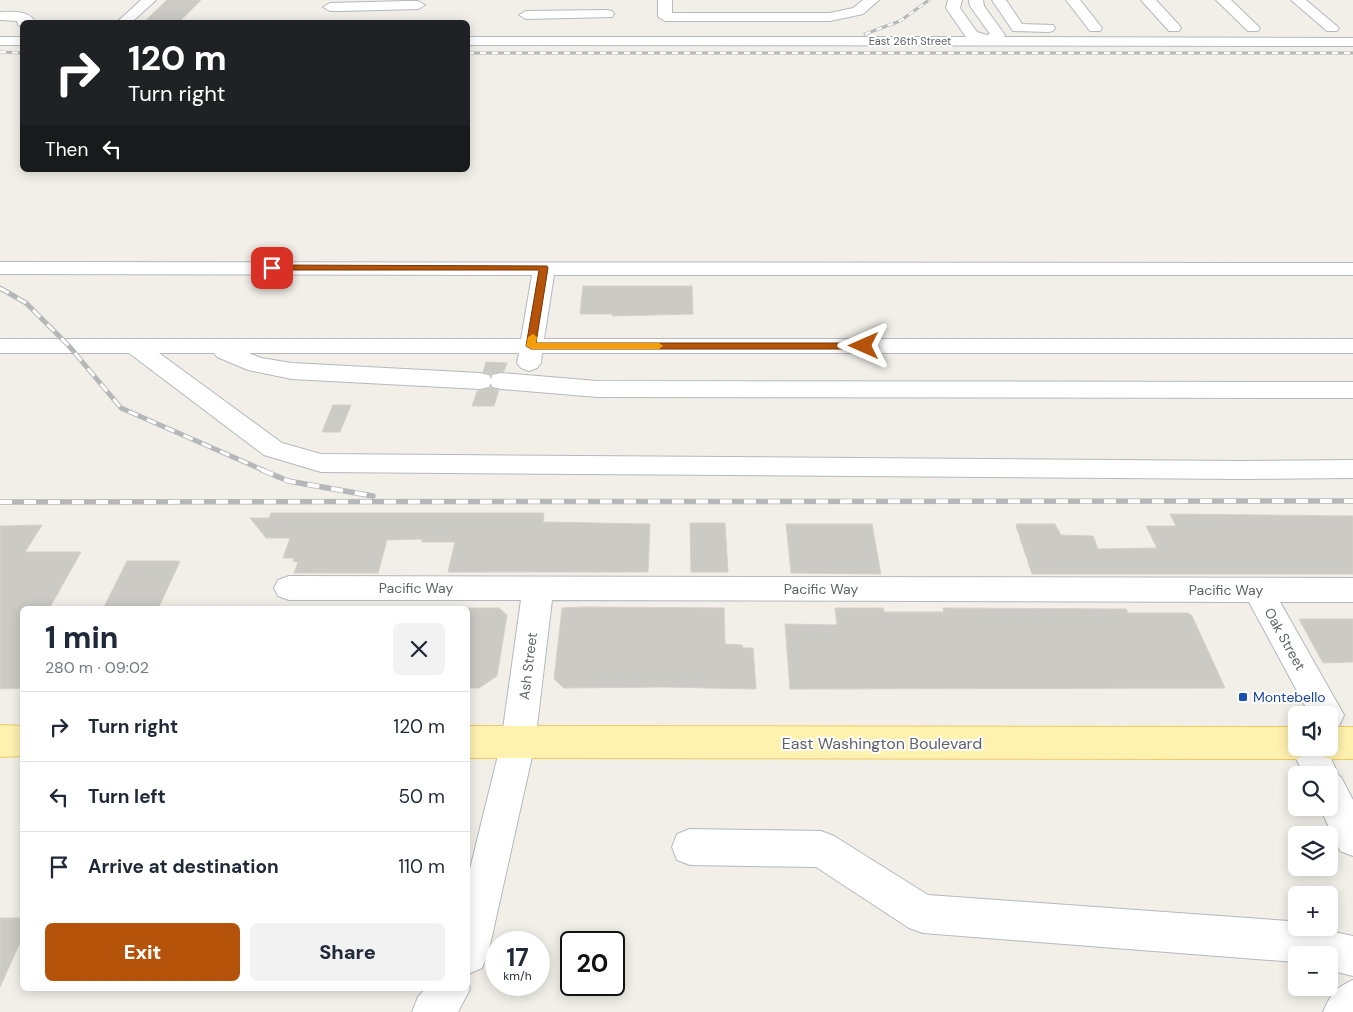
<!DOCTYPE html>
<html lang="en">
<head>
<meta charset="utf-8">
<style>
  :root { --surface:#fff; --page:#f2f2f3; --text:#1f2937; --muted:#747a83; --line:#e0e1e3; --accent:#b45309 }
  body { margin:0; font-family:"DM Sans",sans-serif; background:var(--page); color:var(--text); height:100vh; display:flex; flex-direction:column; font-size:19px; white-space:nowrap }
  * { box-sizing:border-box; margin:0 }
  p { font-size:16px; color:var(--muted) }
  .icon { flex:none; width:28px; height:28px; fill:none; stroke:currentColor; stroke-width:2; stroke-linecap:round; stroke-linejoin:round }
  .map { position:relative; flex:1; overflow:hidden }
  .details { position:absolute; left:20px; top:606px; width:450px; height:385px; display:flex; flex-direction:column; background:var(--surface); border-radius:8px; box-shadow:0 2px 12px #0003 }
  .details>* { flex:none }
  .top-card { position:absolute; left:20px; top:20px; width:450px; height:152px; border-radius:8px; box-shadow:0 2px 12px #0003; background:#202124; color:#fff; overflow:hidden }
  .tools { position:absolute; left:1288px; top:706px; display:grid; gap:10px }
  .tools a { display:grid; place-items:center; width:50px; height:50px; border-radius:8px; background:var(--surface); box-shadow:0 2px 12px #0003; font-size:25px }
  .speed { position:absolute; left:485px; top:931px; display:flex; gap:10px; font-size:25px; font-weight:700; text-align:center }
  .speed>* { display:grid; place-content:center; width:65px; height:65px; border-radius:50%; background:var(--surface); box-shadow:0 2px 12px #0003; line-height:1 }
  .speed small { font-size:12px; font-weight:400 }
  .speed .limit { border:2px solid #111; border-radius:8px; background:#fff; color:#111 }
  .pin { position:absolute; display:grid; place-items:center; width:42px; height:42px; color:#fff; margin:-21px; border-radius:10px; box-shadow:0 2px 8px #0006 }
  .me { position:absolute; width:55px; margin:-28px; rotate:270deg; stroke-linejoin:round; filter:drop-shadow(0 0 4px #0008) }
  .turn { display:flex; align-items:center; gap:18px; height:105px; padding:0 25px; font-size:22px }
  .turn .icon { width:65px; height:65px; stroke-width:2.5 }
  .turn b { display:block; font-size:35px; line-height:42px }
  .then { display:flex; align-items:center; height:48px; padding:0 25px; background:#0003; gap:10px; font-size:19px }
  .round { display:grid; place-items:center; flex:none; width:52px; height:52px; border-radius:8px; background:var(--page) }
  .head { display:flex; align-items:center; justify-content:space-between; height:85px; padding:0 25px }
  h1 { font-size:30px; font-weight:800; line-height:38px }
  .cta { display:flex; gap:10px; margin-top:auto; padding:10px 25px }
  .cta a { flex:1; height:58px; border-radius:8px; background:var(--accent); color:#fff; font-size:20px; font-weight:800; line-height:58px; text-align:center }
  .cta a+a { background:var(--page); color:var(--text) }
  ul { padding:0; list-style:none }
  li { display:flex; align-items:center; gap:15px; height:70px; padding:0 25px; border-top:1px solid var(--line) }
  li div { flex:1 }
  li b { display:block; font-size:19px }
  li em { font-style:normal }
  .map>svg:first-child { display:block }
  .building { fill:#cccac5; stroke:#d6d1c6 }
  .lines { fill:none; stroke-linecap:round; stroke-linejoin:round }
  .minor-casing { stroke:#b5b8bc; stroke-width:2 }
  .major-casing { stroke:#f2c960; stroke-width:2 }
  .minor { fill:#fff; fill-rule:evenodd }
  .major { fill:#fff2af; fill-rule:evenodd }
  .rail-far2-casing { stroke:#b6b7b8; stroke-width:3 }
  .rail-far1-casing { stroke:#b6b7b8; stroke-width:5 }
  .rail-casing { stroke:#b6b7b8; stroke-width:5.5 }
  .rail-far2 { stroke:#fff; stroke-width:2; stroke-dasharray:6; stroke-linecap:butt }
  .rail-far1 { stroke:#fff; stroke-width:3; stroke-dasharray:10; stroke-linecap:butt }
  .rail { stroke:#fff; stroke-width:4; stroke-dasharray:12; stroke-linecap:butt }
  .route { fill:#b45309; stroke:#753606 }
  .slow { fill:#f59e0b }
  .transit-dot { fill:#1a4fb4; stroke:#fff; stroke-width:2 }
  .labels { text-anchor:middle; stroke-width:4; stroke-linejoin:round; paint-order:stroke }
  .far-street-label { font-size:11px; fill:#5f6368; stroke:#fff }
  .street-label { font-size:14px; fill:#5f6368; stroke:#fff }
  .transit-label { font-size:14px; fill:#164399; stroke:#fff; text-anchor:start }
  .near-street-label { font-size:16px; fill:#5f6368; stroke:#fff }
</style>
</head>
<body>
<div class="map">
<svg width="1353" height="1012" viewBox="0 0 1353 1012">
  <rect width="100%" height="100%" fill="#f1efe8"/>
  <!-- building -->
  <g class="building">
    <path d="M167,0H201L179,22H144Z"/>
    <path d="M583,286H692L693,314L612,316V314H580Z"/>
    <path d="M486,362L507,363L504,371L491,374L483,372Z"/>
    <path d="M491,388L499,390L494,406H472L477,391Z"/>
    <path d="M333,405H351L340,432H322Z"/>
    <path d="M271,513H544L543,522L650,524L648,572H448L455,542H422V539L387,540L378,573H294L298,562L293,561L294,558H283L290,538H266L250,518H269Z"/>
    <path d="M1170,514L1353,516V574H1032L1016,526L1017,524H1055L1061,535L1093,536L1098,549L1157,548L1146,526H1176Z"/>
    <path d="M690,523H725L728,572H691Z"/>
    <path d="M786,524H872L881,574L791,573Z"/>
    <path d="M42,525L25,552H81L49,609H22V688L0,689V526Z"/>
    <path d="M127,561H180L158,609H103Z"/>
    <path d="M582,607L724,608L725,644L742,645L743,648H753L756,689L665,687L564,688L554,679L562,608Z"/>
    <path d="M468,608H499L507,615L497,676L479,688H468Z"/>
    <path d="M835,608H883L884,612H944L943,608L1126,609L1128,613H1188L1192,616L1225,688L790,689L785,624L837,625Z"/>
    <path d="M1299,619H1353V662L1323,663Z"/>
    <path d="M0,918H22V938L0,987Z"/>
  </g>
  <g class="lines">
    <defs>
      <g id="minor">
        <path d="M141,0H156L132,22H117Z"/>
        <path d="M658,0H672V13H830L853,8L863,0H879L863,14L830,21H665L658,17Z"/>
        <path d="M948,0H962L960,8L977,32L987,35L990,34L970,6L969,0H983L984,6L1005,35L1004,37L1353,38V46L468,45V37H966L946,8Z"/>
        <path d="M992,0H1006L1022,24L1053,25L1055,28L1053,31L1048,32L1013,31Z"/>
        <path d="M1066,0H1080L1102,28L1100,31H1090Z"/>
        <path d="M1141,0H1156L1179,25L1181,28L1179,31H1169Z"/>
        <path d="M1216,0H1231L1260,28L1258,31H1248Z"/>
        <path d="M1291,0H1306L1339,28L1337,31H1327Z"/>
        <path d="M407,1H418L425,5L418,9L341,11H330L323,7L330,3Z"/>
        <path d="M607,10L612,11L614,14L612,17L526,19L519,15L526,11Z"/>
        <path d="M0,12C12,12 26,10 34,20L32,22H22V26L18,25L17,21L0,20Z"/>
        <rect x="0" y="37" width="22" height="8"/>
        <path d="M0,262L1353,263V275H554L544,339H1353V353H542L541,363L537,368L529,371L521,368L517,363L519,353H249L261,358L292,363L480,373L489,375L491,379L492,375L501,373L597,381L1353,382V398L597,397L501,389L492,387L491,383L489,387L480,389L292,379L248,370L217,357L214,353H159L282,443L321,454L1243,461L1353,460V478L1243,479L321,472L264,455L129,353H0V339H521L532,275L0,274Z"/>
        <path d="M289,576L1353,578V602H1280L1344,715L1339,726L1329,729V715H1310L1249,602L552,600L535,743L488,954L482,968L468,974V877L501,743L521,600H289L278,596L274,588L278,580Z"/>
        <path d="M1296,737V748H1326L1339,776L1341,777L1353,800V856L1340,851L1320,808H1329V775H1304L1291,748Z"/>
        <path d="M690,829L821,831L834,836L928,895L1289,921L1296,923V928H1316L1353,936V976L1329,970V955H1296V962L923,933L909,928L816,867L690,865L677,860L672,847L677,834Z"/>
        <path d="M1353,980V1012H1323C1331,994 1335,988 1353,980Z"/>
        <path d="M468,982L470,989L458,1012H412L418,997L425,989H468Z"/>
      </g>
      <g id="major">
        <path d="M0,725L22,726V756L0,757Z"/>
        <path d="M468,726L1296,727V748H1311L1308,754L1296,759L468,758Z"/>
        <path d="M1329,727H1353V759H1329L1317,754L1314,748H1329Z"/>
      </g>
    </defs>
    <!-- minor casing -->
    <use href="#minor" class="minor-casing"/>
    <!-- major casing -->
    <use href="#major" class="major-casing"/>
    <!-- minor -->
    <use href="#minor" class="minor"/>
    <!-- major -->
    <use href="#major" class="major"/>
    <defs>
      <g id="rail-far2">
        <path d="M865,34L900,21L929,0"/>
        <path d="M0,52L22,53"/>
        <path d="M468,53H1353"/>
      </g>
      <path id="rail-far1" d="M0,288L26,303L69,346L121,408L265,471"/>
      <g id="rail">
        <path d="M262,470L288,481L373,496"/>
        <path d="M0,502L1353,501"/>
      </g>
    </defs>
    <!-- rail-far2 casing -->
    <use href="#rail-far2" class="rail-far2-casing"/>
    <!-- rail-far1 casing -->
    <use href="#rail-far1" class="rail-far1-casing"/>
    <!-- rail casing -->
    <use href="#rail" class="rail-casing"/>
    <!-- rail-far2 -->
    <use href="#rail-far2" class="rail-far2"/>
    <!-- rail-far1 -->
    <use href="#rail-far1" class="rail-far1"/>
    <!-- rail -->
    <use href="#rail" class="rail"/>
  </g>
  <!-- route -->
  <path class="route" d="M272,265L547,266L548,268L536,343H864L869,346L864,349H531L526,346L539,270H269L268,268Z"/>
  <!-- slow -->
  <path class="slow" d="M533,334L537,337L536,343H659L663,346L659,349H531L526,346L528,337Z"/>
  <!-- markers -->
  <rect class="transit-dot" x="1238" y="692" width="10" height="10" rx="2.5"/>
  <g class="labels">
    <!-- far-street labels -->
    <g class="far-street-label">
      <text x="910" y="45">East 26th Street</text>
    </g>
    <!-- street labels -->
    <g class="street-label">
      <text x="416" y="593">Pacific Way</text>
      <text x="821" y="594">Pacific Way</text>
      <text x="1226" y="595">Pacific Way</text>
      <text transform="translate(1285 639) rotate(61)" y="5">Oak Street</text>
      <text transform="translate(528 666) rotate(-83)" y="5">Ash Street</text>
    </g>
    <!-- transit labels -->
    <g class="transit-label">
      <text x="1253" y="702">Montebello</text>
    </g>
    <!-- near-street labels -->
    <g class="near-street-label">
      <text x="882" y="749">East Washington Boulevard</text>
    </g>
  </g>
</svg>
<div class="tools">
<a><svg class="icon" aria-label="sound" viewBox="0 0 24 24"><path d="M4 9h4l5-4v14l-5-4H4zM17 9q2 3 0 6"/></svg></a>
<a><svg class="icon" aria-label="search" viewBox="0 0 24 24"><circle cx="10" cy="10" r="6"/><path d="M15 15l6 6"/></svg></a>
<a><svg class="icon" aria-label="layers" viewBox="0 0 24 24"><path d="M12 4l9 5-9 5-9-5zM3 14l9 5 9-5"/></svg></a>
<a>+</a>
<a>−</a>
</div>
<div class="speed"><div>17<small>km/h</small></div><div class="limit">20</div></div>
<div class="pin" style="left:272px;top:268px;background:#d93025"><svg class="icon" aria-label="arrive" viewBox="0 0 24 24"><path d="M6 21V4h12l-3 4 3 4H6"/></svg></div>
<svg class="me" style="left:864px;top:346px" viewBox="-20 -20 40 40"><path d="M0-17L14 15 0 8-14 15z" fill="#b45309" stroke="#fff" stroke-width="4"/></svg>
<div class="top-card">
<div class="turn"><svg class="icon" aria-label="right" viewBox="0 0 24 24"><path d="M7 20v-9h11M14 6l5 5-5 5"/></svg><div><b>120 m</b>Turn right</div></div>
<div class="then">Then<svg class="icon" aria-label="left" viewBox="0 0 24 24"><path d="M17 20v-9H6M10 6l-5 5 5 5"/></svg></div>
</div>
<section class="details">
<div class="head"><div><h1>1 min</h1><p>280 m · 09:02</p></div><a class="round"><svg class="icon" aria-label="close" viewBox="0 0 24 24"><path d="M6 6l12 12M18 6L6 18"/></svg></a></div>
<ul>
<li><svg class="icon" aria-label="right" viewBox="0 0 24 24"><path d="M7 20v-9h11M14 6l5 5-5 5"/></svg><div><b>Turn right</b></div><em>120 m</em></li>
<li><svg class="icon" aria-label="left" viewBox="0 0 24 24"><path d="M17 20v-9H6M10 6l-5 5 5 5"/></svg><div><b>Turn left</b></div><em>50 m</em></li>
<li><svg class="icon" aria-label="arrive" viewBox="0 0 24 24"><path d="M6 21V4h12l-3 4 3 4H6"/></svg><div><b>Arrive at destination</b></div><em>110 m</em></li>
</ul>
<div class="cta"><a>Exit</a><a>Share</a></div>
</section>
</div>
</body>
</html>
